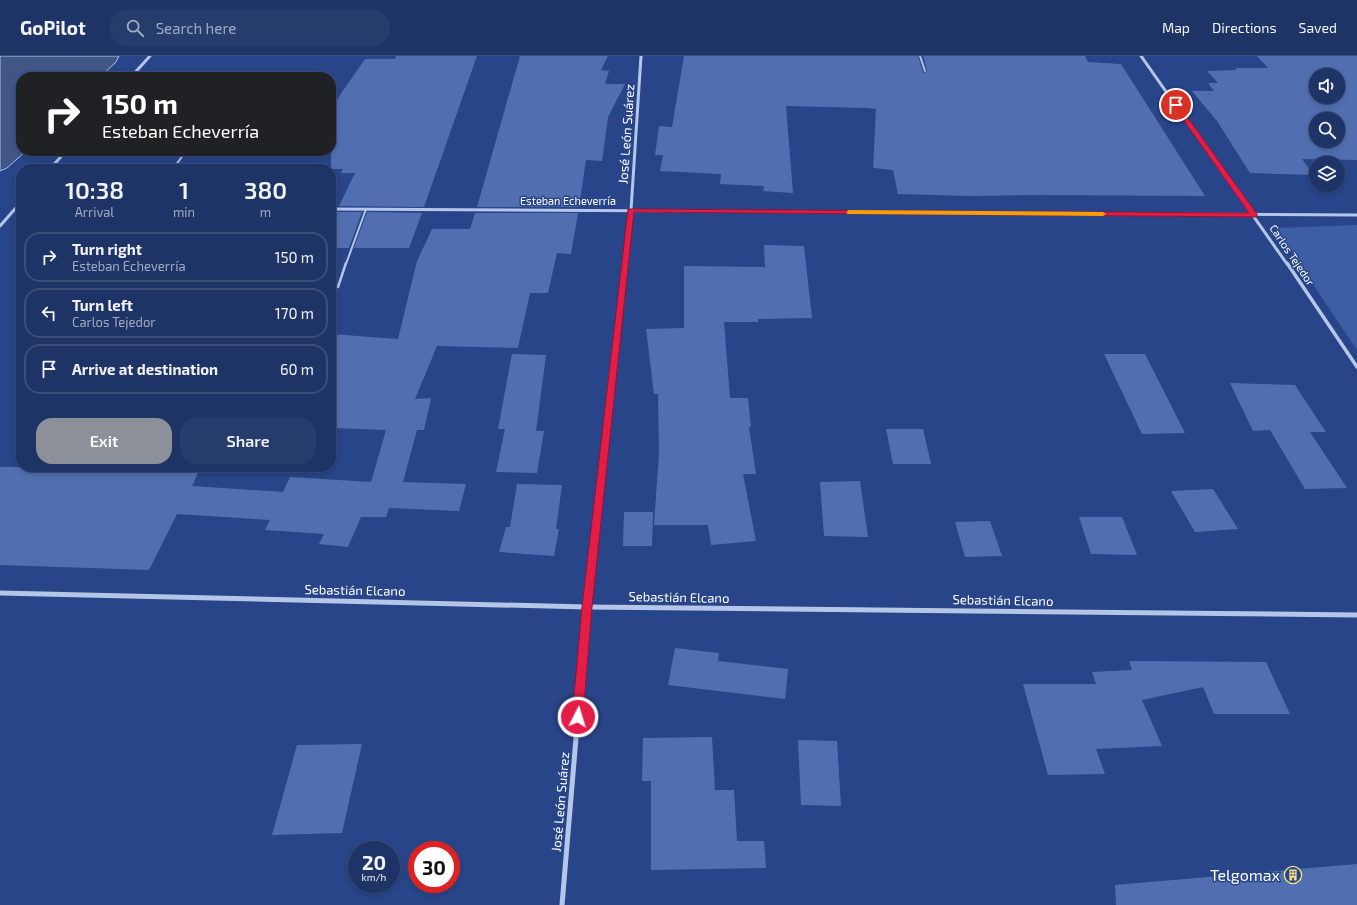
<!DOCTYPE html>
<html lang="en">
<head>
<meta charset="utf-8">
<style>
  :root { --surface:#1e3467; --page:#263c6d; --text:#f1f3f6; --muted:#a1aac0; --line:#3c4f7b; --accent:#8c9099 }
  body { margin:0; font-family:"Exo 2",sans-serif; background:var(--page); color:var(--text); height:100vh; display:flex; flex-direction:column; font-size:15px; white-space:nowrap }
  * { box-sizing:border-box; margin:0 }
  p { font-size:13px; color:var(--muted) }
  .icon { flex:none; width:22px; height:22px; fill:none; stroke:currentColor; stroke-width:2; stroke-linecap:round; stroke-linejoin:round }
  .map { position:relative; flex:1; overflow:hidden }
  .details { position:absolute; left:16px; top:108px; width:320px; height:308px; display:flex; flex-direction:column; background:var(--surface); border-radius:16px; box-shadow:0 2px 6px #0003,0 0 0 1px var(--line) }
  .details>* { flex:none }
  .hud { position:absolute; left:16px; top:16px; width:320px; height:84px; border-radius:16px; box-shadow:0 2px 6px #0003,0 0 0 1px var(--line); background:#202124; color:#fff; overflow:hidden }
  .tools { position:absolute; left:1309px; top:12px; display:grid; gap:8px }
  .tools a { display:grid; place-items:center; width:36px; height:36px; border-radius:50%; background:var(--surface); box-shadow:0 2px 6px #0003,0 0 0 1px var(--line); font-size:20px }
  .speed { position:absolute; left:348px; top:785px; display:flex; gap:8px; font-size:20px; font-weight:700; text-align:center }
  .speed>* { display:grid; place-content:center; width:52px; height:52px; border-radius:50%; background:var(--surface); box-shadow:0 2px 6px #0003,0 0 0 1px var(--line); line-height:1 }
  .speed small { font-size:10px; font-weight:400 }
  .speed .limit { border:6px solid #d22; background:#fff; color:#111 }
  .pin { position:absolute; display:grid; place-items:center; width:34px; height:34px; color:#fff; margin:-17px; border:2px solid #fff; border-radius:50%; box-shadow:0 1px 4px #0007 }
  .me { position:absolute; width:44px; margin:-22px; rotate:5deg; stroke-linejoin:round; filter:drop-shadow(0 0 3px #0008) }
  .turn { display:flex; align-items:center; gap:14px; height:84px; padding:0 20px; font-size:18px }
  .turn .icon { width:52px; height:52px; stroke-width:2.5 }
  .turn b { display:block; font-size:28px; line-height:34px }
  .eta { display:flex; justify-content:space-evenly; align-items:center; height:68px; text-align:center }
  .eta b { font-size:24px; font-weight:600; line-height:28px }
  .action { display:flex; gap:8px; margin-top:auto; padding:8px 20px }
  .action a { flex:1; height:46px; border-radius:16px; background:var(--accent); color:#fff; font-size:16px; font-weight:600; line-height:46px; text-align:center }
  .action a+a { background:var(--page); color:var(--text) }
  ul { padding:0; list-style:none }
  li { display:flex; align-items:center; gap:12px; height:50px; margin:0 8px 6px; padding:0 12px; border:2px solid var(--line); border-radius:16px }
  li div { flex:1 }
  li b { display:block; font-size:15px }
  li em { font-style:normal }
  header { display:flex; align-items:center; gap:24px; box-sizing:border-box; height:56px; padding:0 20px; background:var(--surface); border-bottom:1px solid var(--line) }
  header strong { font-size:19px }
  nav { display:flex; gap:22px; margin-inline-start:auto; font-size:14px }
  .search { width:280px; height:36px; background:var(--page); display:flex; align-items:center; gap:10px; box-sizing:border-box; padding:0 14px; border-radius:16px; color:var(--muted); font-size:15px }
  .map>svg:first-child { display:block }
  .green { fill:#3d5ea5 }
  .water { fill:#415687; stroke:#aabfe9 }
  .building { fill:#516fb0; fill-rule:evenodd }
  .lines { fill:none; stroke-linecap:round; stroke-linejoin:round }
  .service-far1 { stroke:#b5c6e9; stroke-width:2 }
  .service { stroke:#b5c6e9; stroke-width:2.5 }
  .minor-far2 { stroke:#b5c6e9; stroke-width:3 }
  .minor-far1 { stroke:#b5c6e9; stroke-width:3.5 }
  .minor { stroke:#b5c6e9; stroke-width:5 }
  .route { fill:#e11d48; stroke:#92132f }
  .slow { fill:#f59e0b }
  .labels { text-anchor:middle; stroke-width:3; stroke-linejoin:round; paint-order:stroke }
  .far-street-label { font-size:11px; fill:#fff; stroke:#284589 }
  .street-label { font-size:13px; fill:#fff; stroke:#284589 }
  .near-poi-label { font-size:16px; fill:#fff; stroke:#284589; text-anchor:end }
</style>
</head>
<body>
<header>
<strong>GoPilot</strong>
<div class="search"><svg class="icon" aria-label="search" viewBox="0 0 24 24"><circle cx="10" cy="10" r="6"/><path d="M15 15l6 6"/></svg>Search here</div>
<nav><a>Map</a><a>Directions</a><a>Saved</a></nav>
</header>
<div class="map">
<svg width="1357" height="849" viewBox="0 0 1357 849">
  <rect width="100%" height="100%" fill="#284589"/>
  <!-- green -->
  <path class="green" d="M1357,169V294L1275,172Z"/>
  <!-- water -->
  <path class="water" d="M0,0H119L116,6L100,21H21V95H26L7,112L0,115Z"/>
  <!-- building -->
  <g class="building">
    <path d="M396,0H477L424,151L339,150L355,117H341L343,113H331V52L365,3H395Z"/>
    <path d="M520,0H608L601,14L609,15L605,28H625L608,61L602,105L586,104L579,151H477Z"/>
    <path d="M684,0H918L923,16L925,17L927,15L923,0H1085L1088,6L1121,8L1205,140L1034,139L971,140L898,138L893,114L873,112L876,53L867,52L786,50L793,137L763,135L764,130L720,128L721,118L660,115L663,99H655L659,70L672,71Z"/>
    <path d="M1257,0H1357V104L1302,103L1314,119L1250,117L1217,65L1192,35H1214L1208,27H1218L1207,15L1237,14L1235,12H1268ZM1316,19H1338V41H1316ZM1316,63H1338V85H1316Z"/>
    <path d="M336,156H362L349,192H331V167Z"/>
    <path d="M367,156L422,157L409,192H354Z"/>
    <path d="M475,157H578L571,198L557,197L548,237H530L518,292L437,290L415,343L431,342L424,374H417L403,426L466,428L459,455L389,452L386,461H361L348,491L319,488L324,478L265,474L270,464L177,458L149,514L0,509V411H130V413L198,417L192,430L283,436L290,421L371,426L386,374L331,372V278L398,283L417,205L432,173H470Z"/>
    <path d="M764,189L804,190L812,262L758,263V266H724L730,342H748L751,371H749L756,418H743L756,485L711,489L708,469H654L659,397L658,338H654L646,273L684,272V210L765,211Z"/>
    <path d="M512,298L546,299L536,375H544L537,417L496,416L505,373H498Z"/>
    <path d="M1104,298H1145L1185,377L1142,378Z"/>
    <path d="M1230,327L1295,329L1326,376H1310L1347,432L1305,433L1270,374L1253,375Z"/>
    <path d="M886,373H923L931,408H893Z"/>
    <path d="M860,425L868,481L824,480L820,426Z"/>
    <path d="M517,428L562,429L556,473H559L554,500L499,496L506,471H510Z"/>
    <path d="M1213,433L1238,473L1195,476L1171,435Z"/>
    <path d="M624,456H653L652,490H623Z"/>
    <path d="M1079,461H1122L1137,499L1091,498Z"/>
    <path d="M990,465L1002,500L965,501L955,466Z"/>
    <path d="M675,592L719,597L718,605L788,613L785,643L668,629Z"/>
    <path d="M1129,605L1266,606L1290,658H1214L1203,631L1142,644L1162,690L1096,693L1105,718L1048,719L1023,628H1096L1092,616L1132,614Z"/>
    <path d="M712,681L715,734H734L737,785H764L766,812L651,814V725H642L643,682Z"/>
    <path d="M798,684L837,685L841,750L801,749Z"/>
    <path d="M362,688L342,777L272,779L297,689Z"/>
    <path d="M1357,808V849H1116L1115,829Z"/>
  </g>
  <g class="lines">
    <!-- service-far1 -->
    <g class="service-far1">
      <path d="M920,0L925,15"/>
      <path d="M173,113L186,95"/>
      <path d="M346,208L366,153"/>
    </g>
    <!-- service -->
    <path class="service" d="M338,231L346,207"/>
    <!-- minor-far2 -->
    <g class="minor-far2">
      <path d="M1141,0L1287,208"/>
      <path d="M131,21L150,0"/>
      <path d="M50,113L66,95"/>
      <path d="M331,153L1357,159"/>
      <path d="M0,170L21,146"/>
      <path d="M625,208L631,154L641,0"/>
    </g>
    <!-- minor-far1 -->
    <g class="minor-far1">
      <path d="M1287,207L1357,311"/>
      <path d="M594,484L625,207"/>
    </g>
    <!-- minor -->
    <g class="minor">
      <path d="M0,537L587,551L1357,559"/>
      <path d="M562,849L587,551L595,483"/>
    </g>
  </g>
  <!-- route -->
  <path class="route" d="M1176,47L1178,48L1257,158V161L634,156L592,551L583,661L581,664L578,666L574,664L572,661L582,551L628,153L1249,157L1173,49Z"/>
  <!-- slow -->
  <path class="slow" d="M849,154L1103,156L1106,158L1103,160L847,158V155Z"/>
  <!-- icons -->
  <defs>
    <symbol id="building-ring" viewBox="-11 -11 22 22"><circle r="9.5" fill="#284589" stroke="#f0df7c" stroke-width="1.5"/><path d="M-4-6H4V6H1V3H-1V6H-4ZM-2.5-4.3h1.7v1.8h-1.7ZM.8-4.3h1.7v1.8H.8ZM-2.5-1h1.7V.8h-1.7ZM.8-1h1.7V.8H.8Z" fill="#f0df7c"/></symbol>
  </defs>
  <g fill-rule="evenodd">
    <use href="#building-ring" x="1283" y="809" width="20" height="20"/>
  </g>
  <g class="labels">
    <!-- far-street labels -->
    <g class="far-street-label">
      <text x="568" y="149">Esteban Echeverría</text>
      <text transform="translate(1292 199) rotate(56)" y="4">Carlos Tejedor</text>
    </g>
    <!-- street labels -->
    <g class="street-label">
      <text transform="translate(626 78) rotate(-86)" y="5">José León Suárez</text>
      <text transform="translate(355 534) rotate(1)" y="5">Sebastián Elcano</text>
      <text transform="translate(679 541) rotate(1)" y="5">Sebastián Elcano</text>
      <text transform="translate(1003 544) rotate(1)" y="5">Sebastián Elcano</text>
      <text transform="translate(560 746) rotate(-85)" y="5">José León Suárez</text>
    </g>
    <!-- near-poi labels -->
    <g class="near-poi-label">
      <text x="1280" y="825">Telgomax</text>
    </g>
  </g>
</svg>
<div class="tools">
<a><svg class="icon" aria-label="sound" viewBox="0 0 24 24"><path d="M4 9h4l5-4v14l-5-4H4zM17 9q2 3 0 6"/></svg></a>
<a><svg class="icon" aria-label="search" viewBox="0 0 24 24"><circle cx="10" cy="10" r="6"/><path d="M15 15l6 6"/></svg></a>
<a><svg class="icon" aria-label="layers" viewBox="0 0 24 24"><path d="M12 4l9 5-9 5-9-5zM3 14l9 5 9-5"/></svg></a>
</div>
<div class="speed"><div>20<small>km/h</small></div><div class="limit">30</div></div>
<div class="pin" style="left:1176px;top:49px;background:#d93025"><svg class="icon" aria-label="arrive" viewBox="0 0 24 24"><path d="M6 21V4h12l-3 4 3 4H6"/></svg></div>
<svg class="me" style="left:578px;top:661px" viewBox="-20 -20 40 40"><circle r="17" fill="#e11d48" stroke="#fff" stroke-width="3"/><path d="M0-11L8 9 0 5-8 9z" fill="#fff"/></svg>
<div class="hud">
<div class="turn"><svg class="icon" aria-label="right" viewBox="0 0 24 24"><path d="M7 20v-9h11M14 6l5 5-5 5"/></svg><div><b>150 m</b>Esteban Echeverría</div></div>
</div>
<section class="details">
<div class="eta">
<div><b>10:38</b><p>Arrival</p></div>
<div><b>1</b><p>min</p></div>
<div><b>380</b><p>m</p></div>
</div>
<ul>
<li><svg class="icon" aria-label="right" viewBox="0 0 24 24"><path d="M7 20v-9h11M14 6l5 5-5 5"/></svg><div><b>Turn right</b><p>Esteban Echeverría</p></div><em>150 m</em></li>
<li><svg class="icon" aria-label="left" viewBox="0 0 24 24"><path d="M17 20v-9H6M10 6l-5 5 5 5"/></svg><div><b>Turn left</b><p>Carlos Tejedor</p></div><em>170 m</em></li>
<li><svg class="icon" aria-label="arrive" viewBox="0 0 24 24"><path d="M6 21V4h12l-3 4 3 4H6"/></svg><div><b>Arrive at destination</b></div><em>60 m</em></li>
</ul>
<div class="action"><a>Exit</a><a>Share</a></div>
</section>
</div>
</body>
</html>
